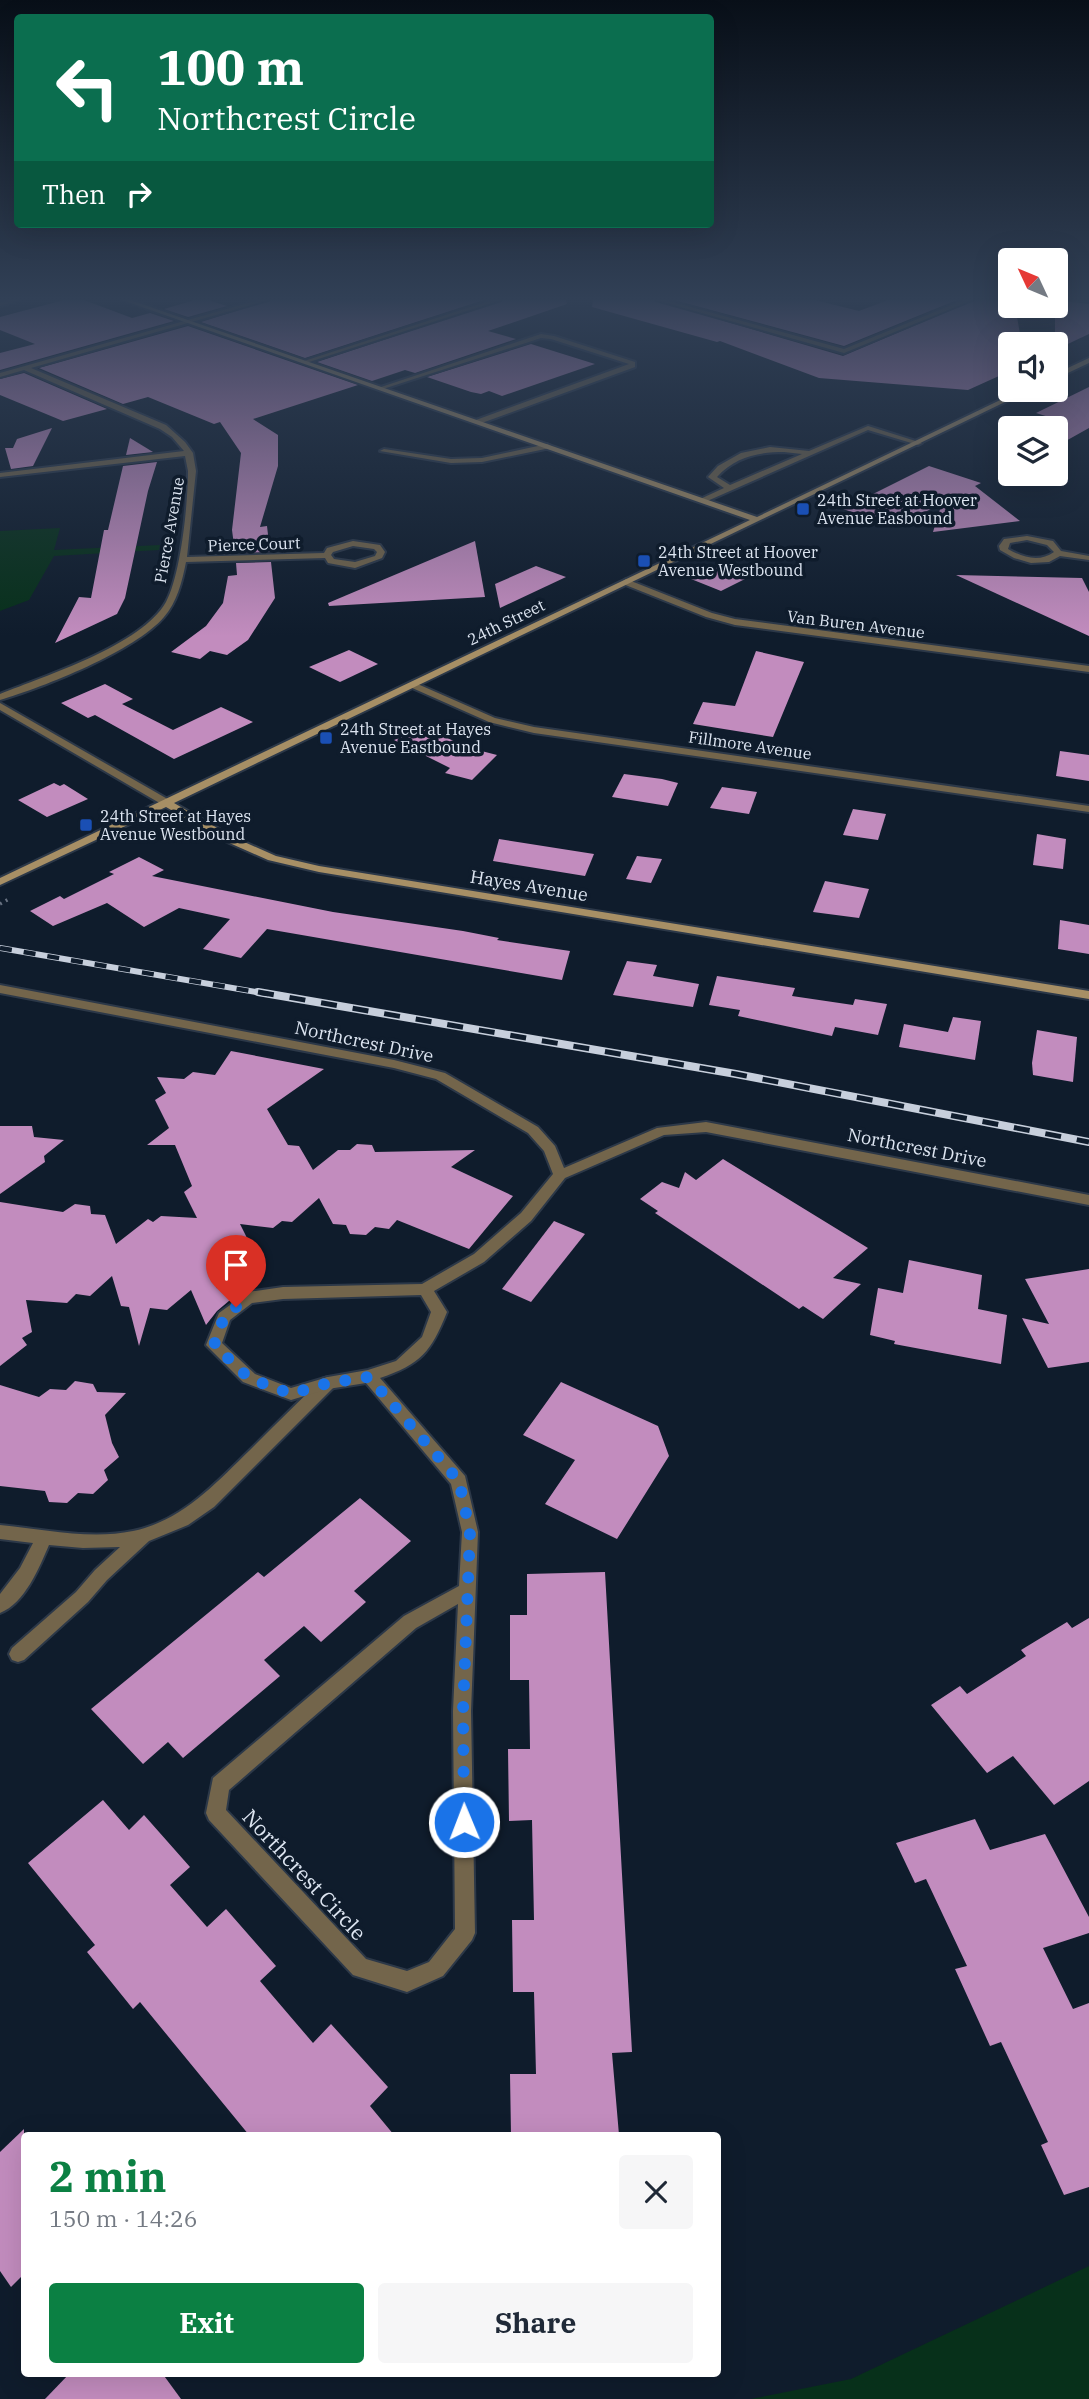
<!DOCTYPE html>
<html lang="en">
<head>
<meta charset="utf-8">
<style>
  :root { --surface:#fff; --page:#f6f6f7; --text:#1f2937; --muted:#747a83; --accent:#0b8043 }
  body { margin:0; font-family:"IBM Plex Serif",serif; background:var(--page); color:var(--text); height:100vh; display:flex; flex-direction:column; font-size:26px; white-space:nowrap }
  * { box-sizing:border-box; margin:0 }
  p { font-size:23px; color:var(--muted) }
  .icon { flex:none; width:38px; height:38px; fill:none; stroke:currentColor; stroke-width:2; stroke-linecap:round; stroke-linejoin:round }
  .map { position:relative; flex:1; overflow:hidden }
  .side { position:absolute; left:21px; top:2132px; width:700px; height:245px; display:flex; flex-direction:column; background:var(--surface); border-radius:7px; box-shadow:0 7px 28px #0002 }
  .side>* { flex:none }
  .top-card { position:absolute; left:14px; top:14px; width:700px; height:214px; border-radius:7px; box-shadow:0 7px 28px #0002; background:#0b6e4f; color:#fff; overflow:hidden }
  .needle { width:46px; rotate:314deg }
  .controls { position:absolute; left:998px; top:248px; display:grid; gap:14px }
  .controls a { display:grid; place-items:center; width:70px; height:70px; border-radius:7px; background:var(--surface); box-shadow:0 7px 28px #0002; font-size:35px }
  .pin { position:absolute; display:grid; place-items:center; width:60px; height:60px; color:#fff; margin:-72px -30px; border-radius:50% 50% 50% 0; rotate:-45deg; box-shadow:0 0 7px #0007 }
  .pin .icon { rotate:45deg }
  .me { position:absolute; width:77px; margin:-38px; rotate:359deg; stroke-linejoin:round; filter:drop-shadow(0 0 5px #0008) }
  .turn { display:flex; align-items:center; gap:24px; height:147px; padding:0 28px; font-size:32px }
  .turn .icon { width:91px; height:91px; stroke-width:2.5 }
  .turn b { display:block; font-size:49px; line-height:60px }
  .then { display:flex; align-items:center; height:66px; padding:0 28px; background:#0003; gap:14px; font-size:26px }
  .round { display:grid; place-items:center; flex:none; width:74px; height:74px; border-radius:7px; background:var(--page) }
  .overview { display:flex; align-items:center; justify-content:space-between; height:119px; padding:0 28px }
  h1 { font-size:42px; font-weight:700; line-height:52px; color:var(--accent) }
  .primary-button { display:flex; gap:14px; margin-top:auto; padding:14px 28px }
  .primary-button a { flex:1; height:80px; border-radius:7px; background:var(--accent); color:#fff; font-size:28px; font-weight:700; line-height:80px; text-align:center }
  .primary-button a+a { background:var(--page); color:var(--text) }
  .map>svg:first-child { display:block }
  .green { fill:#07301a }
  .building { fill:#c28cbe }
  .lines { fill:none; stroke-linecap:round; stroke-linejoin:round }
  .lane-casing { stroke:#2c3848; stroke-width:4 }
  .street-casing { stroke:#2c3848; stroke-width:4 }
  .secondary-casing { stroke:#2c3848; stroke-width:4 }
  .path { stroke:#677180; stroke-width:3.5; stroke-dasharray:2 4.5; stroke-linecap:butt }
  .lane { fill:#73654b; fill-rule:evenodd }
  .street { fill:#73654b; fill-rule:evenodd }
  .secondary { fill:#a78f65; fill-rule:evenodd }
  .rail-far1-casing { stroke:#c7cfdc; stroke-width:6 }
  .rail-casing { stroke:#c7cfdc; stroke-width:8 }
  .rail-far1 { stroke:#0f1c2c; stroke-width:4.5; stroke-dasharray:12; stroke-linecap:butt }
  .rail { stroke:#0f1c2c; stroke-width:5; stroke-dasharray:16; stroke-linecap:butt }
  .route { stroke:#1a73e8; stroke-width:12; stroke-dasharray:0 21.6 }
  .transit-dot { fill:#1a4fb4; stroke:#0f1c2c; stroke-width:2.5 }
  .labels { text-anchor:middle; stroke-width:7; stroke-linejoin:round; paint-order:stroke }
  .far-poi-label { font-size:16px; fill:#dde5f1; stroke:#0f1c2c; text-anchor:start }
  .far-street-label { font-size:16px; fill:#dde5f1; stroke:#0f1c2c }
  .street-label { font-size:18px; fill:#dde5f1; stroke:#0f1c2c }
  .near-street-label { font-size:21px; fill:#dde5f1; stroke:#0f1c2c }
</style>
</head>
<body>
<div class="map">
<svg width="1089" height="2399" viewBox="0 0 1089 2399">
  <rect width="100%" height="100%" fill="#0f1c2c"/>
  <!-- green -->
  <g class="green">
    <path d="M60,528L54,550L160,545L159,550L54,556L29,600L0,611V531Z"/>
    <path d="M1089,2266V2399H751L851,2379Z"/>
  </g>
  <!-- building -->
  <g class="building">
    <path d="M64,300H84L132,318L150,313L174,321L0,370V353L35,344L0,330V317Z"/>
    <path d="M195,300H208L227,306L188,317L164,309Z"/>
    <path d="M271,300H484L305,358L201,322Z"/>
    <path d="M504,300H566L567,304L488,331L516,339L415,373L405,370L372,381L317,362Z"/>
    <path d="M593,300H653L843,356L975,300H1010V306H1015L1022,345H1010V371L968,390L819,378L720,341L717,342L592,307Z"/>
    <path d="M674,300H815L859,311L888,300H957L844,346Z"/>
    <path d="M1055,300L1089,304V334L1055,350Z"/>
    <path d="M188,326L358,385L253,419L278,435V466L260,527L267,526L270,552L235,553L232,530L241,453L220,422L214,424L148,397L123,404L39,368Z"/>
    <path d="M531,344L595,364L502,396L489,391L481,394L471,392L427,377Z"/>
    <path d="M24,373L107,409L63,421L0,395V379Z"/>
    <path d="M1089,387V428L1055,447V419L1036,413Z"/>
    <path d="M52,428L33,466L11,469L5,448H13L17,439Z"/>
    <path d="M130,438L153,452L126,455Z"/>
    <path d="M157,462L148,491L125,598L117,614L55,643L79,597L91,598L104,530H108L123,466Z"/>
    <path d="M929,466L981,483L975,486L1020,521L933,532L942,503L897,527L843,509Z"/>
    <path d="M475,541L485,597L329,606L328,603Z"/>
    <path d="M271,562L275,598L248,640L227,655L210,651L200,659L171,652L206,626L223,603L228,576L237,575L236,563Z"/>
    <path d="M722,564L753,575L721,591L691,579Z"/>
    <path d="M536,566L566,577L500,608L495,584Z"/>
    <path d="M956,575L1082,578L1089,592V636Z"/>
    <path d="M349,650L378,664L340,682L309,667Z"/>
    <path d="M756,651L804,662L773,737L693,724L703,702L735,706Z"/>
    <path d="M105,684L133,699L122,704L173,730L221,707L253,722L174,759L95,715L88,718L61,703Z"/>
    <path d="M427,728L466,747L497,755L472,780L445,773L450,768L394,740Z"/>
    <path d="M1060,751L1089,755V781L1056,776Z"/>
    <path d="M624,774L662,779L678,783L668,806L612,797Z"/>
    <path d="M54,783L60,786L64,784L88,799L47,817L18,800Z"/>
    <path d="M722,787L757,792L749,814L710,808Z"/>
    <path d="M853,809L886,814L878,840L843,835Z"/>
    <path d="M1037,834L1066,839L1063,869L1033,865Z"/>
    <path d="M499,839L594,854L585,876L493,861Z"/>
    <path d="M637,856L662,859L651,883L626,879Z"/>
    <path d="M139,857L164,870L152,876L333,912L463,931L499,938L497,940L570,951L562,980L267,929L241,958L203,949L230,919L179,908L144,927L107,903L53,926L30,911L60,896L64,899L114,874L109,872Z"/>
    <path d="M825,881L869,889L859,918L813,912Z"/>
    <path d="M1060,920L1089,925V954L1058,949Z"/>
    <path d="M627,961L657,965L653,976L699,984L693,1007L613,995Z"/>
    <path d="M717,976L795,988L792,996L853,1005L855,999L887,1004L878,1035L835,1027L832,1036L738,1016L740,1010L709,1005Z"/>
    <path d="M953,1017L981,1021L975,1060L899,1047L904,1024L948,1032Z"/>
    <path d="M1037,1030L1077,1037L1073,1082L1033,1075L1032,1063Z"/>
    <path d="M231,1051L324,1069L267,1109L288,1145L299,1146L313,1170L338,1150H350L357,1144L372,1145L375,1152L475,1150L451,1167L513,1196L469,1249L397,1220L389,1229L375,1227L366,1235L350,1234L346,1225L333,1224L319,1198L292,1222L282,1221L273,1228L240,1224L255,1254L216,1288L242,1290L217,1311L206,1325L191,1290L167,1310L150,1308L139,1346L129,1307L121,1306L112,1276L90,1296L76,1294L67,1303L26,1300L32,1332L22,1338L27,1345L0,1366V1202L63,1212L75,1204L90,1206L91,1214L105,1215L116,1244L148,1219L153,1222L161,1216L197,1218L184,1192L192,1186L175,1145H147L169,1128L155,1100L166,1093L157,1077L184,1079L193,1072L215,1075Z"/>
    <path d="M0,1126H32L34,1137L64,1140L44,1156L45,1162L0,1194Z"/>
    <path d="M723,1159L868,1248L833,1278L861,1284L823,1319L803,1306L799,1309L655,1213L658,1211L640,1199L662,1182L679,1188L685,1172L696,1180Z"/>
    <path d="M554,1221L585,1234L531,1302L502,1289Z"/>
    <path d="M909,1260L982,1275L978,1309L1007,1315L1001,1364L894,1344L895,1341L870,1335L878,1288L903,1293Z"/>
    <path d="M1089,1269V1362L1048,1368L1022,1318L1049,1324L1025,1279Z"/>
    <path d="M75,1381L93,1384L97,1392L126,1393L105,1415L112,1443L119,1457L104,1470L108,1480L93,1494L78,1493L67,1503L49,1502L45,1491L0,1486V1385L39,1397L50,1389L66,1390Z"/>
    <path d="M561,1382L658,1426L669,1456L617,1539L545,1504L575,1460L523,1435Z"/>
    <path d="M360,1498L411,1541L354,1591L366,1602L321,1642L304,1626L264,1660L280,1676L183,1758L168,1742L143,1764L91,1709L258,1572L264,1577Z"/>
    <path d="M605,1572L632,2052L612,2053L619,2135H511L510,2074H536L534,1992H513L512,1920H534L532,1820L509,1821L508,1749H530L529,1680H510V1615H527V1574Z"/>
    <path d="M1089,1618V1781L1054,1805L1013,1756L987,1773L931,1705L960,1686L967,1694L1026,1656L1021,1650L1067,1622L1072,1628Z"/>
    <path d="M103,1800L129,1830L144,1815L190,1867L170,1885L207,1927L226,1909L276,1966L260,1981L313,2043L331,2024L388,2087L370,2106L394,2135H249L140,2002L133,2009L87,1952L95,1945L28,1863Z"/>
    <path d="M975,1819L990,1850L1045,1834L1089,1917V1933L1043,1948L1073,2009L1089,2003V2187L1064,2195L1041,2145L1048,2142L1001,2042L990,2046L955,1969L967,1966L926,1879L915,1883L896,1843Z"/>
    <path d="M24,2129V2274L11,2287L0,2271V2152Z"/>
    <path d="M70,2373H162L181,2399H45Z"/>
  </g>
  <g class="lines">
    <defs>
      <g id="lane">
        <path d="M541,334L554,336L635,362V367L479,424L476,420L629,364L551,339L541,338L383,389L378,388Z"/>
        <path d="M868,426L922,443L918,445L868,430L705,502L698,500L724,488L708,477L718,466L741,453L770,447L809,451ZM784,452L802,454L730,485L717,477C735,457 758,452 784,452Z"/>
        <path d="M547,444L551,446L550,448L482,462L451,463L380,451L384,449L451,459L482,458Z"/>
        <path d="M328,1377L334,1379L336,1383L334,1387L214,1507L188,1525L149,1541L107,1580L88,1602L24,1660L18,1662L12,1660L9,1654L12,1648L76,1592L95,1570L120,1547L83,1548L49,1545C39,1568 25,1603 0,1613V1594L20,1568L33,1543L0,1539V1525C43,1529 90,1540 133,1531C182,1521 215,1484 250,1450C274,1426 298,1402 322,1379Z"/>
      </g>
      <g id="street">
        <path d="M9,300H19L0,306V302Z"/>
        <path d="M259,300H268L31,368L166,425L185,442L193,453L196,471L187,557L324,553L327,548L353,541L380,545L385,552L382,558L355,568L328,563L325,558L186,562C182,582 177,602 164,617C135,651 44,687 0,700V694C45,676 142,645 166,602C181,574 188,503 188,471L185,456L0,477V473L184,451L172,437L160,429L24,370L0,377V373ZM353,546L374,549L377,552L375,556L355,562L334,559L331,555L333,552Z"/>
        <path d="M492,300H501L306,363L301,362Z"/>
        <path d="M656,300H665L844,349L964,300H972L844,353Z"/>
        <path d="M1027,536L1053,541L1061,551L1089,556V560L1060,556L1049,562L1031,563L1014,558L1000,550L999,546L1004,539ZM1027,540L1047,545L1054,552C1039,563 1022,557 1008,549L1010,543Z"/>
        <path d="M626,579L712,613L735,619L1089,666V672L735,625L706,617L623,584L622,582Z"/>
        <path d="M413,682L495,718L534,727L1089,806V812L534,733L489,722L410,687L408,685Z"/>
        <path d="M0,703L171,801L172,803L171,805H163L0,710Z"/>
        <path d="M0,985L394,1060L445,1073L538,1127L555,1146L564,1168L657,1128L706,1122L1089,1195V1205L706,1132L664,1135L565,1178L531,1221L484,1262L434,1291L447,1312C431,1352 421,1364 380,1378L465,1476L478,1532L471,1711L475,1933L472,1940L443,1976L407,1992L353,1975L209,1820L206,1813L213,1778L404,1616L459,1586L462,1532L451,1484L366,1383L328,1389L291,1400L243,1382L206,1345L219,1313L248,1292L283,1287L422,1284L474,1254L521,1213L553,1174L544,1151L528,1133L436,1079L394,1068L0,993ZM421,1295L431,1312L422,1337L396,1361L368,1370L328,1377L291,1388L255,1374L222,1343L230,1320L252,1303L283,1299ZM458,1604L453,1711L455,1929L429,1962L407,1971L366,1959L226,1810L229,1790L416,1628Z"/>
      </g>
      <g id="secondary">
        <path d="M122,300H130L757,517L1021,390H1030L174,803L233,837L276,856L319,866L1089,991V999L319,872L268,860L225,841L166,807L0,885V878L750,520Z"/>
        <path d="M1089,358V363L1055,379V374Z"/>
      </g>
    </defs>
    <!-- lane casing -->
    <use href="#lane" class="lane-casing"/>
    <!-- street casing -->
    <use href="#street" class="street-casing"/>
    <!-- secondary casing -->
    <use href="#secondary" class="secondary-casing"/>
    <!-- path -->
    <path class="path" d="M0,904L9,899"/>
    <!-- lane -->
    <use href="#lane" class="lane"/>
    <!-- street -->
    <use href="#street" class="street"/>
    <!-- secondary -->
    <use href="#secondary" class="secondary"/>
    <defs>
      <path id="rail-far1" d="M0,948L268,994"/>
      <path id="rail" d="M258,992L736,1074L1089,1142"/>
    </defs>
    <!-- rail-far1 casing -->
    <use href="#rail-far1" class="rail-far1-casing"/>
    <!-- rail casing -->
    <use href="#rail" class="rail-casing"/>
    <!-- rail-far1 -->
    <use href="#rail-far1" class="rail-far1"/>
    <!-- rail -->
    <use href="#rail" class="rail"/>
  </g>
  <!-- sky -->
  <linearGradient id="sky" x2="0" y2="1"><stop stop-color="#080f18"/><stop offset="0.47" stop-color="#314056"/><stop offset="1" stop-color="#314056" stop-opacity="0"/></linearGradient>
  <rect width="1089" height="636" fill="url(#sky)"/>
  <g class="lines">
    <!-- route -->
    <path class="route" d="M236,1307L224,1317L214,1345L249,1378L291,1394L328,1383L369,1377L459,1481L470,1532L463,1711L464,1822"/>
  </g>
  <!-- markers -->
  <g class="transit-dot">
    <rect x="796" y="502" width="14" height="14" rx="3.5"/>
    <rect x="637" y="554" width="14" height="14" rx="3.5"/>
    <rect x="319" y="731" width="14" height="14" rx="3.5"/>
    <rect x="79" y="818" width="14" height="14" rx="3.5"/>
  </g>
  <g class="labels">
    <!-- far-poi labels -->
    <g class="far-poi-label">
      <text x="817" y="506">24th Street at Hoover<tspan x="817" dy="18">Avenue Easbound</tspan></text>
      <text x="658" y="558">24th Street at Hoover<tspan x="658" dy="18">Avenue Westbound</tspan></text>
      <text x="340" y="735">24th Street at Hayes<tspan x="340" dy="18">Avenue Eastbound</tspan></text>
      <text x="100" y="822">24th Street at Hayes<tspan x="100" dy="18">Avenue Westbound</tspan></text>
    </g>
    <!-- far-street labels -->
    <g class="far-street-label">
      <text transform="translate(169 530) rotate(-80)" y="6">Pierce Avenue</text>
      <text transform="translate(254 544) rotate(-2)" y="6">Pierce Court</text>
      <text transform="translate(506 622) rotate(-26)" y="6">24th Street</text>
      <text transform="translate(856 624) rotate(7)" y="6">Van Buren Avenue</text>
      <text transform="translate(750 745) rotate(8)" y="6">Fillmore Avenue</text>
    </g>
    <!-- street labels -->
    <g class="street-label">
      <text transform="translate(529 886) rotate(9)" y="6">Hayes Avenue</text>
      <text transform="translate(364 1042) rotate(12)" y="6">Northcrest Drive</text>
      <text transform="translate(917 1148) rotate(11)" y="6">Northcrest Drive</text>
    </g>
    <!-- near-street labels -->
    <g class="near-street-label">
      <text transform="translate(304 1875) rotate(47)" y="7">Northcrest Circle</text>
    </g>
  </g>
</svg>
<div class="controls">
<a><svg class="needle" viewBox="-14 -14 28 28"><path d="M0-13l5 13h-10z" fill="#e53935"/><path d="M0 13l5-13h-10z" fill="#747a83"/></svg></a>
<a><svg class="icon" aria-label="sound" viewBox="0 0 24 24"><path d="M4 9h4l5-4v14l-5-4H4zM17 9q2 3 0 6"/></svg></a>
<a><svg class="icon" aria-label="layers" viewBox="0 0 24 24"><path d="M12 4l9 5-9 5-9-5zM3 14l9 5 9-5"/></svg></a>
</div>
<div class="pin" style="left:236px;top:1307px;background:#d93025"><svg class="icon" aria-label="arrive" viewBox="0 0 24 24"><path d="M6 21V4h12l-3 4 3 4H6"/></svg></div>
<svg class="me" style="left:464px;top:1822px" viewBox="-20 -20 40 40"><circle r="17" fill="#1a73e8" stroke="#fff" stroke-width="3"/><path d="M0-11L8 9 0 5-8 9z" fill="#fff"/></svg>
<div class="top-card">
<div class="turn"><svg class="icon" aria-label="left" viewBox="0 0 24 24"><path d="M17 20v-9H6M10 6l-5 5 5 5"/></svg><div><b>100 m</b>Northcrest Circle</div></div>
<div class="then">Then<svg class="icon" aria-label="right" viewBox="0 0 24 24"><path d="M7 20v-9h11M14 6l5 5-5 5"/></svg></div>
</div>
<section class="side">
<div class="overview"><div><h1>2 min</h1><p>150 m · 14:26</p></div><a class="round"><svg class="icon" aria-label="close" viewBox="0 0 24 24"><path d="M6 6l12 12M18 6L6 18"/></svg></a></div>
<div class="primary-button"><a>Exit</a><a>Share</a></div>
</section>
</div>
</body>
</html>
